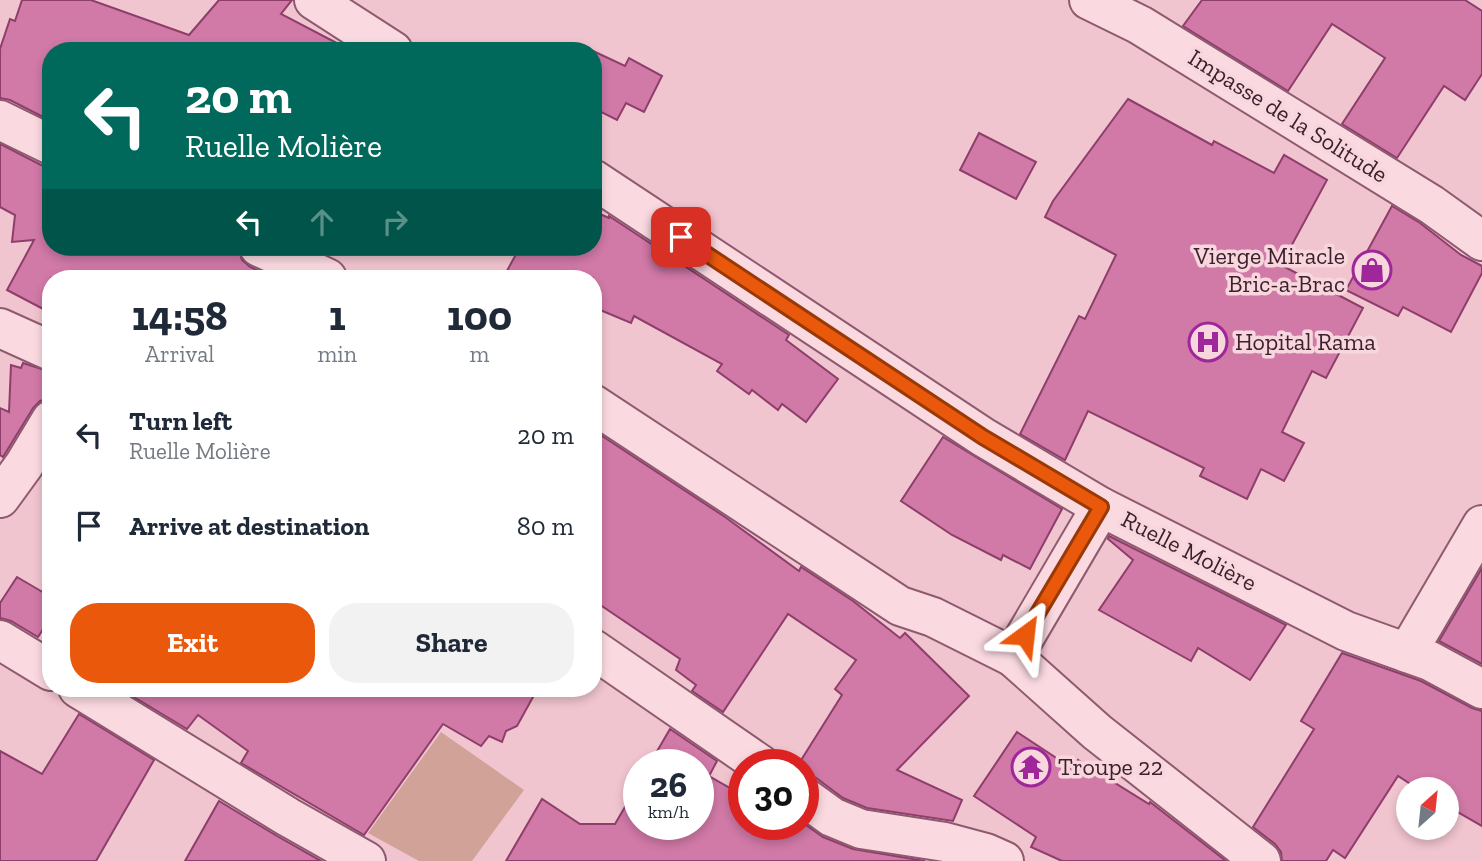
<!DOCTYPE html>
<html lang="en">
<head>
<meta charset="utf-8">
<style>
  :root { --surface:#fff; --page:#f2f2f3; --text:#1f2937; --muted:#747a83; --accent:#ea580c }
  body { margin:0; font-family:"Zilla Slab",serif; background:var(--page); color:var(--text); height:100vh; display:flex; flex-direction:column; font-size:26px; white-space:nowrap }
  * { box-sizing:border-box; margin:0 }
  p { font-size:23px; color:var(--muted) }
  .icon { flex:none; width:38px; height:38px; fill:none; stroke:currentColor; stroke-width:2; stroke-linecap:round; stroke-linejoin:round }
  .map { position:relative; flex:1; overflow:hidden }
  .side { position:absolute; left:42px; top:270px; width:560px; height:427px; display:flex; flex-direction:column; background:var(--surface); border-radius:28px; box-shadow:0 4px 10px #0003 }
  .side>* { flex:none }
  .banner { position:absolute; left:42px; top:42px; width:560px; height:214px; border-radius:28px; box-shadow:0 4px 10px #0003; background:#00695c; color:#fff; overflow:hidden }
  .needle { width:46px; rotate:27deg }
  .controls { position:absolute; left:1396px; top:777px; display:grid; gap:14px }
  .controls a { display:grid; place-items:center; width:63px; height:63px; border-radius:50%; background:var(--surface); box-shadow:0 4px 10px #0003; font-size:35px }
  .speed { position:absolute; left:623px; top:749px; display:flex; gap:14px; font-size:35px; font-weight:700; text-align:center }
  .speed>* { display:grid; place-content:center; width:91px; height:91px; border-radius:50%; background:var(--surface); box-shadow:0 4px 10px #0003; line-height:1 }
  .speed small { font-size:18px; font-weight:400 }
  .speed .limit { border:10px solid #d22; background:#fff; color:#111 }
  .pin { position:absolute; display:grid; place-items:center; width:60px; height:60px; color:#fff; margin:-30px; border-radius:14px; box-shadow:0 4px 10px #0006 }
  .me { position:absolute; width:77px; margin:-38px; rotate:30deg; stroke-linejoin:round; filter:drop-shadow(0 0 5px #0008) }
  .turn { display:flex; align-items:center; gap:24px; height:147px; padding:0 28px; font-size:32px }
  .turn .icon { width:91px; height:91px; stroke-width:2.5 }
  .turn b { display:block; font-size:49px; line-height:60px }
  .lanes { display:flex; align-items:center; height:66px; padding:0 28px; background:#0003; justify-content:center; gap:35px; direction:ltr }
  .lanes .off { opacity:.35 }
  .eta { display:flex; justify-content:space-evenly; align-items:center; height:119px; text-align:center }
  .eta b { font-size:42px; font-weight:800; line-height:49px }
  .primary-button { display:flex; gap:14px; margin-top:auto; padding:14px 28px }
  .primary-button a { flex:1; height:80px; border-radius:28px; background:var(--accent); color:#fff; font-size:28px; font-weight:800; line-height:80px; text-align:center }
  .primary-button a+a { background:var(--page); color:var(--text) }
  ul { padding:0; list-style:none }
  li { display:flex; align-items:center; gap:21px; height:91px; padding:0 28px }
  li div { flex:1 }
  li b { display:block; font-size:26px }
  li em { font-style:normal }
  .map>svg:first-child { display:block }
  .green { fill:#d0a298 }
  .building { fill:#d179a7; stroke:#8e3e6a; stroke-width:2 }
  .lines { fill:none; stroke-linecap:round; stroke-linejoin:round }
  .minor-casing { stroke:#8d5a6f; stroke-width:42 }
  .minor { stroke:#fbd9e1; stroke-width:38 }
  .route-casing { stroke:#983908; stroke-width:18 }
  .route { stroke:#ea580c; stroke-width:12 }
  .labels { text-anchor:middle; stroke-width:7; stroke-linejoin:round; paint-order:stroke }
  .street-label { font-size:24px; fill:#3c1f2c; stroke:#f7d6dd }
  .poi-label { font-size:24px; fill:#3c1f2c; stroke:#f7d6dd; text-anchor:start }
</style>
</head>
<body>
<div class="map">
<svg width="1482" height="861" viewBox="0 0 1482 861">
  <rect width="100%" height="100%" fill="#f1c5d0"/>
  <!-- green -->
  <path class="green" d="M441,732L524,790L472,861H419L368,833Z"/>
  <!-- building -->
  <g class="building">
    <path d="M22,0H91L189,35L219,0H292L281,14L352,51H51V121L10,100L0,98V49L10,19L15,21Z"/>
    <path d="M1202,0H1465L1482,11V74L1465,100L1444,86L1397,158L1342,124L1385,58L1332,24L1288,91L1183,26Z"/>
    <path d="M593,51L625,66L629,58L662,76L644,112L626,103L617,120L593,108Z"/>
    <path d="M1128,99L1212,145L1214,141L1274,173L1284,155L1327,180L1281,265L1363,308L1326,378L1312,371L1282,432L1304,443L1284,481L1261,469L1247,499L1200,476L1204,468L1088,411L1065,460L1020,434L1079,316L1085,319L1116,255L1045,217L1053,201Z"/>
    <path d="M979,133L1036,162L1016,199L960,170Z"/>
    <path d="M0,144L41,165L51,167V247H238L242,260L250,267L275,278H51V327L43,324L49,312L7,290L34,240L12,242L15,215L0,207Z"/>
    <path d="M1392,206L1420,223L1461,255L1482,266V273L1451,332L1403,307L1398,316L1346,290Z"/>
    <path d="M593,211L609,218V216L789,335L786,340L838,379L806,422L782,404L778,410L752,390L749,394L717,371L722,364L634,316L631,323L593,307V278H503L520,247H593Z"/>
    <path d="M23,363L51,372V398L40,401L33,408L3,457L0,455V408L9,412L11,365L21,368Z"/>
    <path d="M593,430L725,517L799,571L801,567L853,601L900,638L905,633L969,696L897,770L962,800L953,821L867,808L843,798L816,778L803,774V765H798L842,695L835,689L856,660L788,614L723,712L692,691L696,685L676,670L680,659L593,600Z"/>
    <path d="M943,437L1062,509L1030,569L1003,555L1001,560L952,535L901,501Z"/>
    <path d="M1109,536L1286,625L1250,680L1198,648L1191,661L1099,610L1133,560L1108,539Z"/>
    <path d="M1482,568V664L1439,641Z"/>
    <path d="M17,577L51,597V617L38,637L11,621L0,618V603Z"/>
    <path d="M1342,653L1421,681L1472,708L1482,711V826L1447,806V789H1418L1398,776L1345,858L1333,850L1326,861H1282L1281,852L1275,844L1253,827L1314,729L1301,721Z"/>
    <path d="M119,688H538L517,726L506,731L502,742L489,736L481,746L443,724L364,835L241,763L248,751L198,715L187,729Z"/>
    <path d="M79,714L154,760L96,861H0V751L42,774Z"/>
    <path d="M670,729L717,761L709,776L744,796V824L803,823L823,837L853,849L925,861H506L542,799L580,824H615L639,783V824H698V765H649Z"/>
    <path d="M1017,732L1073,769L1078,760L1149,804L1150,802L1226,861H1062L1031,847L1036,837L974,796Z"/>
    <path d="M219,801L277,836L321,861H185Z"/>
  </g>
  <g class="lines">
    <defs>
      <g id="minor">
        <path d="M314,0L393,51"/>
        <path d="M1089,0L1140,25L1432,205L1482,241"/>
        <path d="M0,120L51,145"/>
        <path d="M593,179L983,437L1101,507L1346,631L1430,661L1482,689"/>
        <path d="M259,247L327,278"/>
        <path d="M0,328L51,351"/>
        <path d="M593,404L900,606L933,617L1013,657"/>
        <path d="M0,498L24,465L51,420"/>
        <path d="M1101,507L1013,657L1097,732L1261,861"/>
        <path d="M0,640L51,671"/>
        <path d="M593,649L761,765"/>
        <path d="M1407,653L1482,525"/>
        <path d="M78,688L288,817L366,861"/>
        <path d="M803,796L832,817L861,829L945,842L986,853L1004,861"/>
      </g>
    </defs>
    <!-- minor casing -->
    <use href="#minor" class="minor-casing"/>
    <!-- minor -->
    <use href="#minor" class="minor"/>
  </g>
  <g class="lines">
    <defs>
      <path id="route" d="M681,237L983,437L1101,507L1025,635"/>
    </defs>
    <!-- route casing -->
    <use href="#route" class="route-casing"/>
    <!-- route -->
    <use href="#route" class="route"/>
  </g>
  <!-- icons -->
  <defs>
    <symbol id="shop-ring" viewBox="-11 -11 22 22"><circle r="9.5" fill="#f7d6dd" stroke="#9f279a" stroke-width="1.5"/><path d="M-5-2.5h2.3a2.7 3.5 0 0 1 5.4 0H5L5.5 6h-11ZM-1.5-2.5h3a1.5 2.3 0 0 0-3 0Z" fill="#9f279a"/></symbol>
    <symbol id="hospital-ring" viewBox="-11 -11 22 22"><circle r="9.5" fill="#f7d6dd" stroke="#9f279a" stroke-width="1.5"/><path d="M-5-5h3v3.5h4V-5h3V5h-3V1.5h-4V5h-3Z" fill="#9f279a"/></symbol>
    <symbol id="temple-ring" viewBox="-11 -11 22 22"><circle r="9.5" fill="#f7d6dd" stroke="#9f279a" stroke-width="1.5"/><path d="M0-6L5-2H3V0L6.5 2.5H4V6H1.5V3h-3V6H-4V2.5H-6.5L-3 0V-2H-5Z" fill="#9f279a"/></symbol>
  </defs>
  <g fill-rule="evenodd">
    <use href="#shop-ring" x="1350" y="248" width="44" height="44"/>
    <use href="#hospital-ring" x="1186" y="320" width="44" height="44"/>
    <use href="#temple-ring" x="1009" y="745" width="44" height="44"/>
  </g>
  <g class="labels">
    <!-- street labels -->
    <g class="street-label">
      <text transform="translate(1288 116) rotate(32)" y="8">Impasse de la Solitude</text>
      <text transform="translate(1189 551) rotate(27)" y="8">Ruelle Molière</text>
    </g>
    <!-- poi labels -->
    <g class="poi-label">
      <text x="1345" y="264" text-anchor="end">Vierge Miracle<tspan x="1345" dy="28">Bric-a-Brac</tspan></text>
      <text x="1235" y="350">Hopital Rama</text>
      <text x="1058" y="775">Troupe 22</text>
    </g>
  </g>
</svg>
<div class="controls">
<a><svg class="needle" viewBox="-14 -14 28 28"><path d="M0-13l5 13h-10z" fill="#e53935"/><path d="M0 13l5-13h-10z" fill="#747a83"/></svg></a>
</div>
<div class="speed"><div>26<small>km/h</small></div><div class="limit">30</div></div>
<div class="pin" style="left:681px;top:237px;background:#d93025"><svg class="icon" aria-label="arrive" viewBox="0 0 24 24"><path d="M6 21V4h12l-3 4 3 4H6"/></svg></div>
<svg class="me" style="left:1025px;top:635px" viewBox="-20 -20 40 40"><path d="M0-17L14 15 0 8-14 15z" fill="#ea580c" stroke="#fff" stroke-width="4"/></svg>
<div class="banner">
<div class="turn"><svg class="icon" aria-label="left" viewBox="0 0 24 24"><path d="M17 20v-9H6M10 6l-5 5 5 5"/></svg><div><b>20 m</b>Ruelle Molière</div></div>
<div class="lanes"><svg class="icon" aria-label="left" viewBox="0 0 24 24"><path d="M17 20v-9H6M10 6l-5 5 5 5"/></svg><svg class="icon off" aria-label="ahead" viewBox="0 0 24 24"><path d="M12 20V5M6 11l6-6 6 6"/></svg><svg class="icon off" aria-label="right" viewBox="0 0 24 24"><path d="M7 20v-9h11M14 6l5 5-5 5"/></svg></div>
</div>
<section class="side">
<div class="eta">
<div><b>14:58</b><p>Arrival</p></div>
<div><b>1</b><p>min</p></div>
<div><b>100</b><p>m</p></div>
</div>
<ul>
<li><svg class="icon" aria-label="left" viewBox="0 0 24 24"><path d="M17 20v-9H6M10 6l-5 5 5 5"/></svg><div><b>Turn left</b><p>Ruelle Molière</p></div><em>20 m</em></li>
<li><svg class="icon" aria-label="arrive" viewBox="0 0 24 24"><path d="M6 21V4h12l-3 4 3 4H6"/></svg><div><b>Arrive at destination</b></div><em>80 m</em></li>
</ul>
<div class="primary-button"><a>Exit</a><a>Share</a></div>
</section>
</div>
</body>
</html>
